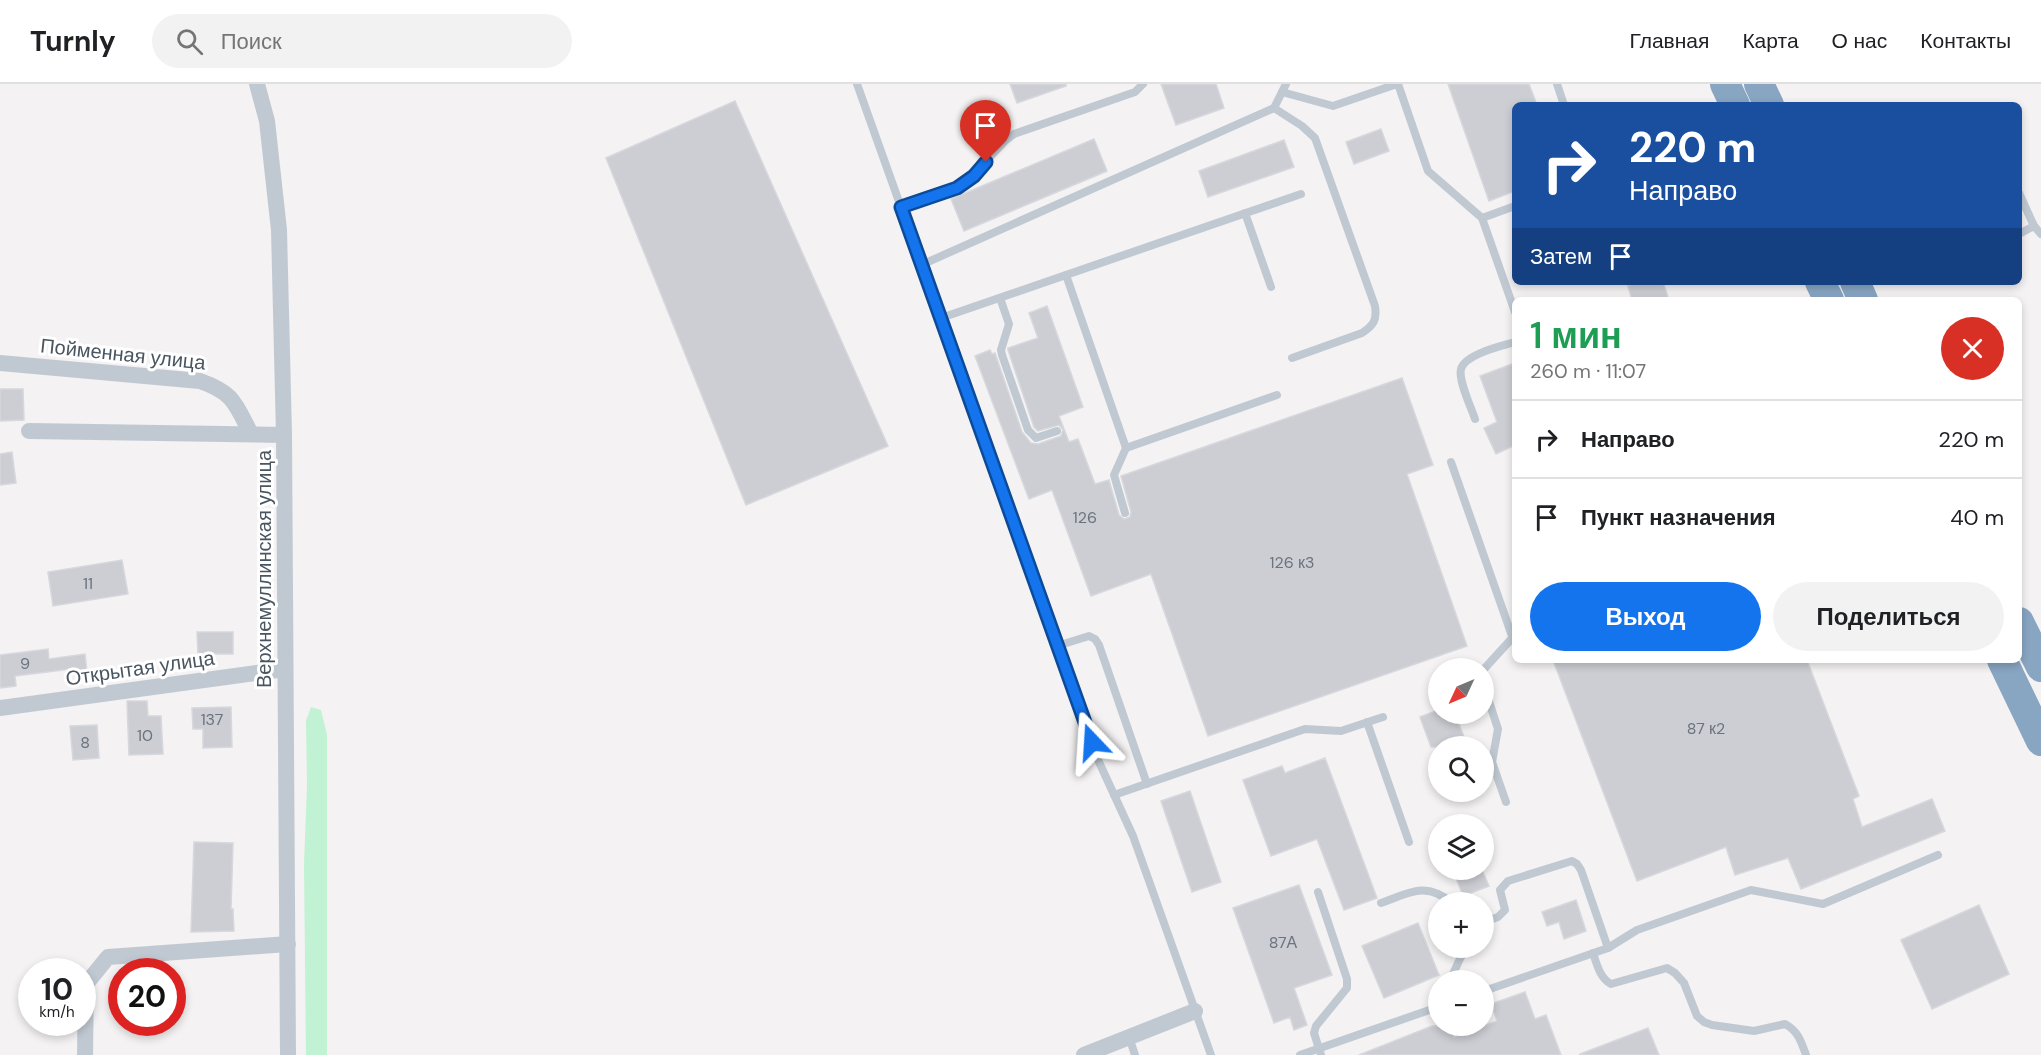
<!DOCTYPE html>
<html lang="ru">
<head>
<meta charset="utf-8">
<style>
  :root { --surface:#fff; --page:#f2f2f2; --text:#202124; --muted:#757577; --line:#e0e0e0; --accent:#1374ed }
  body { margin:0; font-family:"DM Sans",sans-serif; background:var(--page); color:var(--text); height:100vh; display:flex; flex-direction:column; font-size:22px; white-space:nowrap }
  * { box-sizing:border-box; margin:0 }
  p { font-size:20px; color:var(--muted) }
  .icon { flex:none; width:33px; height:33px; fill:none; stroke:currentColor; stroke-width:2; stroke-linecap:round; stroke-linejoin:round }
  .map { position:relative; flex:1; overflow:hidden }
  .panel { position:absolute; left:1512px; top:213px; width:510px; height:366px; display:flex; flex-direction:column; background:var(--surface); border-radius:9px; box-shadow:0 3px 9px #0003 }
  .panel>* { flex:none }
  .hud { position:absolute; left:1512px; top:18px; width:510px; height:183px; border-radius:9px; box-shadow:0 3px 9px #0003; background:#1a4fa0; color:#fff; overflow:hidden }
  .needle { width:39px; rotate:226deg }
  .fabs { position:absolute; left:1428px; top:574px; display:grid; gap:12px }
  .fabs a { display:grid; place-items:center; width:66px; height:66px; border-radius:50%; background:var(--surface); box-shadow:0 3px 9px #0003; font-size:30px }
  .speed { position:absolute; left:18px; top:874px; display:flex; gap:12px; font-size:30px; font-weight:700; text-align:center }
  .speed>* { display:grid; place-content:center; width:78px; height:78px; border-radius:50%; background:var(--surface); box-shadow:0 3px 9px #0003; line-height:1 }
  .speed small { font-size:15px; font-weight:400 }
  .speed .limit { border:9px solid #d22; background:#fff; color:#111 }
  .pin { position:absolute; display:grid; place-items:center; width:51px; height:51px; color:#fff; margin:-62px -26px; border-radius:50% 50% 50% 0; rotate:-45deg; box-shadow:0 0 6px #0007 }
  .pin .icon { rotate:45deg }
  .me { position:absolute; width:66px; margin:-33px; rotate:340deg; stroke-linejoin:round; filter:drop-shadow(0 0 4px #0008) }
  .turn { display:flex; align-items:center; gap:21px; height:126px; padding:0 18px; font-size:27px }
  .turn .icon { width:78px; height:78px; stroke-width:2.5 }
  .turn b { display:block; font-size:42px; line-height:51px }
  .then { display:flex; align-items:center; height:57px; padding:0 18px; background:#0003; gap:12px; font-size:22px }
  .round { display:grid; place-items:center; flex:none; width:63px; height:63px; border-radius:32px; background:var(--page) }
  .overview { display:flex; align-items:center; justify-content:space-between; height:102px; padding:0 18px }
  h1 { font-size:36px; font-weight:600; line-height:45px; color:#1e9e55 }
  .button { display:flex; gap:12px; margin-top:auto; padding:12px 18px }
  .button a { flex:1; height:69px; border-radius:36px; background:var(--accent); color:#fff; font-size:24px; font-weight:600; line-height:69px; text-align:center }
  .button a+a { background:var(--page); color:var(--text) }
  ul { padding:0; list-style:none }
  li { display:flex; align-items:center; gap:18px; height:78px; padding:0 18px; border-top:2px solid var(--line) }
  li div { flex:1 }
  li b { display:block; font-size:22px }
  li em { font-style:normal }
  header { display:flex; align-items:center; gap:36px; box-sizing:border-box; height:84px; padding:0 30px; background:var(--surface); border-bottom:2px solid var(--line) }
  header strong { font-size:28px }
  nav { display:flex; gap:33px; margin-inline-start:auto; font-size:21px }
  .search { width:420px; height:54px; background:var(--page); display:flex; align-items:center; gap:15px; box-sizing:border-box; padding:0 21px; border-radius:33px; color:var(--muted); font-size:22px }
  .map>svg:first-child { display:block }
  .green { fill:#c0f2d3 }
  .building { fill:#ccced4; stroke:#d6d8dd; stroke-width:1.5 }
  .lines { fill:none; stroke-linecap:round; stroke-linejoin:round }
  .lane { stroke:#c0c9d2; stroke-width:8 }
  .street { stroke:#c0c9d2; stroke-width:16 }
  .highway { stroke:#88a5c2; stroke-width:30 }
  .route-casing { stroke:#0c4b9a; stroke-width:15 }
  .route { stroke:#1374ed; stroke-width:10 }
  .labels { text-anchor:middle; stroke-width:6; stroke-linejoin:round; paint-order:stroke }
  .number-label { font-size:16px; fill:#6a737e }
  .street-label { font-size:20px; fill:#495561; stroke:#fff }
</style>
</head>
<body>
<header>
<strong>Turnly</strong>
<div class="search"><svg class="icon" aria-label="search" viewBox="0 0 24 24"><circle cx="10" cy="10" r="6"/><path d="M15 15l6 6"/></svg>Поиск</div>
<nav><a>Главная</a><a>Карта</a><a>О нас</a><a>Контакты</a></nav>
</header>
<div class="map">
<svg width="2041" height="971" viewBox="0 0 2041 971">
  <rect width="100%" height="100%" fill="#f4f2f2"/>
  <!-- green -->
  <path class="green" d="M311,623L321,626L327,651V971H306L304,780L307,701L306,637Z"/>
  <!-- building -->
  <g class="building">
    <path d="M1010,0H1066V2L1017,19Z"/>
    <path d="M1161,0H1216L1224,24L1176,41Z"/>
    <path d="M1448,0H1529L1537,21H1515V107L1489,117Z"/>
    <path d="M735,17L888,362L746,421L606,74Z"/>
    <path d="M1381,45L1389,67L1354,80L1346,58Z"/>
    <path d="M1094,55L1107,87L964,147L951,115Z"/>
    <path d="M1284,56L1294,83L1208,113L1199,87Z"/>
    <path d="M1640,198H1663L1669,216H1632L1628,202Z"/>
    <path d="M1047,222L1083,323L1059,332L1069,358L1078,355L1095,400L1109,396L1119,431L1124,435L1130,433L1131,428L1121,392L1402,294L1433,381L1407,390L1467,562L1208,652L1151,490L1091,512L1052,406L1029,415L975,272L990,266L992,270L995,269L1022,348L1031,359L1038,360L1061,352L1063,346L1059,341L1038,347L1034,343L1008,266V264L1038,254L1029,229Z"/>
    <path d="M1512,280L1515,290V361L1496,370L1484,344L1497,338L1480,292Z"/>
    <path d="M0,305H23L24,336L0,337Z"/>
    <path d="M12,368L16,399L0,401V370Z"/>
    <path d="M122,476L128,510L53,522L48,488Z"/>
    <path d="M197,548H233V570H198Z"/>
    <path d="M48,565L49,575L85,570L87,588L72,590L71,585L15,592L16,602L0,604V571Z"/>
    <path d="M1553,576H1807L1859,712L1853,715L1862,743L1932,715L1945,747L1801,805L1788,774L1735,791L1726,763L1637,797Z"/>
    <path d="M127,617H147L148,632H161L163,670L129,671Z"/>
    <path d="M231,623L232,663L203,664V645H193L192,624Z"/>
    <path d="M1438,626V630H1455L1468,663H1431L1420,633Z"/>
    <path d="M97,641L99,674L73,676L70,642Z"/>
    <path d="M1325,674L1377,814L1344,826L1317,755L1271,772L1243,696L1282,682L1285,689Z"/>
    <path d="M1190,707L1221,798L1192,808L1161,717Z"/>
    <path d="M194,758L233,759L231,825H233L234,847L191,848Z"/>
    <path d="M1453,786H1482L1489,802L1463,812Z"/>
    <path d="M1299,801L1332,891L1294,904L1307,941L1294,946L1290,933L1274,939L1233,824Z"/>
    <path d="M1576,816L1586,847L1564,855L1559,838L1547,842L1542,828Z"/>
    <path d="M1979,821L2009,890L1932,925L1901,856Z"/>
    <path d="M1418,839L1439,891L1384,914L1362,862Z"/>
    <path d="M1525,908L1535,935L1546,931L1561,971H1359L1432,942H1450L1454,953L1484,942L1497,937L1491,920Z"/>
    <path d="M1648,944L1659,971H1580V970Z"/>
  </g>
  <g class="lines">
    <!-- lane -->
    <g class="lane">
      <path d="M857,0L1099,678L1133,752L1211,971"/>
      <path d="M1398,0L1428,87L1482,134L1515,228"/>
      <path d="M1557,0L1564,21"/>
      <path d="M1282,8L1333,22L1397,0"/>
      <path d="M1274,24L1302,42L1315,54L1375,222C1377,236 1374,241 1362,249L1292,274"/>
      <path d="M2019,109L2034,142L2041,150"/>
      <path d="M901,123L965,99L1006,56L1014,50L1135,8L1143,0"/>
      <path d="M1245,129L1271,203"/>
      <path d="M1482,134L1515,122"/>
      <path d="M2019,150L2034,142"/>
      <path d="M921,181L1274,24L1286,0"/>
      <path d="M1066,191L1126,364L1277,311"/>
      <path d="M1000,214L1009,240L1001,266L1002,271L1028,346L1036,354L1057,347"/>
      <path d="M941,234L1301,110"/>
      <path d="M1475,335C1471,323 1458,296 1461,285C1465,270 1502,262 1515,258"/>
      <path d="M1451,378L1512,552"/>
      <path d="M1125,429L1114,391L1126,364"/>
      <path d="M1057,562L1089,552L1095,555L1099,561L1147,700"/>
      <path d="M1484,585L1515,551"/>
      <path d="M1484,602L1498,645L1492,678L1506,718"/>
      <path d="M1437,605L1438,604"/>
      <path d="M1367,638L1409,758"/>
      <path d="M1114,711L1305,645L1341,647L1383,633"/>
      <path d="M1318,808L1347,895V904L1316,942L1314,949L1321,971"/>
      <path d="M1381,819C1409,809 1426,797 1452,819"/>
      <path d="M1484,838L1498,833L1505,826L1500,806L1508,797L1572,777L1577,780L1581,786L1608,864"/>
      <path d="M1593,869C1597,881 1600,894 1611,900L1667,884L1675,889L1684,899L1697,932L1704,938L1712,941L1754,947L1785,940C1798,947 1801,957 1806,971"/>
      <path d="M1452,897V892L1465,864"/>
      <path d="M1484,907L1608,864L1637,846L1751,806L1823,820L1938,771"/>
      <path d="M1129,953L1135,971"/>
      <path d="M1300,971L1438,923"/>
    </g>
    <!-- street -->
    <g class="street">
      <path d="M257,0L267,37L279,146L284,351L288,971"/>
      <path d="M0,279L200,297C234,309 235,319 251,350"/>
      <path d="M29,347L284,351"/>
      <path d="M0,624L285,585"/>
      <path d="M85,971L86,900L108,873L288,860"/>
      <path d="M1084,971L1195,927"/>
    </g>
    <!-- highway -->
    <g class="highway">
      <path d="M1725,0L1735,21"/>
      <path d="M1759,0L1769,21"/>
      <path d="M1820,198L1829,216"/>
      <path d="M1855,198L1863,216"/>
      <path d="M2019,538L2041,583"/>
      <path d="M2002,576L2041,657"/>
    </g>
  </g>
  <g class="lines">
    <defs>
      <path id="route" d="M986,78L974,92L957,104L901,123L1092,658"/>
    </defs>
    <!-- route casing -->
    <use href="#route" class="route-casing"/>
    <!-- route -->
    <use href="#route" class="route"/>
  </g>
  <g class="labels">
    <!-- number labels -->
    <g class="number-label">
      <text x="1085" y="439">126</text>
      <text x="1292" y="484">126 к3</text>
      <text x="88" y="505">11</text>
      <text x="25" y="585">9</text>
      <text x="212" y="641">137</text>
      <text x="1706" y="650">87 к2</text>
      <text x="145" y="657">10</text>
      <text x="85" y="664">8</text>
      <text x="1283" y="864">87А</text>
    </g>
    <!-- street labels -->
    <g class="street-label">
      <text transform="translate(123 270) rotate(6)" y="7">Пойменная улица</text>
      <text transform="translate(264 485) rotate(-90)" y="7">Верхнемуллинская улица</text>
      <text transform="translate(140 584) rotate(-8)" y="7">Открытая улица</text>
    </g>
  </g>
</svg>
<div class="fabs">
<a><svg class="needle" viewBox="-14 -14 28 28"><path d="M0-13l5 13h-10z" fill="#e53935"/><path d="M0 13l5-13h-10z" fill="#757577"/></svg></a>
<a><svg class="icon" aria-label="search" viewBox="0 0 24 24"><circle cx="10" cy="10" r="6"/><path d="M15 15l6 6"/></svg></a>
<a><svg class="icon" aria-label="layers" viewBox="0 0 24 24"><path d="M12 4l9 5-9 5-9-5zM3 14l9 5 9-5"/></svg></a>
<a>+</a>
<a>−</a>
</div>
<div class="speed"><div>10<small>km/h</small></div><div class="limit">20</div></div>
<div class="pin" style="left:986px;top:78px;background:#d93025"><svg class="icon" aria-label="arrive" viewBox="0 0 24 24"><path d="M6 21V4h12l-3 4 3 4H6"/></svg></div>
<svg class="me" style="left:1092px;top:658px" viewBox="-20 -20 40 40"><path d="M0-17L14 15 0 8-14 15z" fill="#1374ed" stroke="#fff" stroke-width="4"/></svg>
<div class="hud">
<div class="turn"><svg class="icon" aria-label="right" viewBox="0 0 24 24"><path d="M7 20v-9h11M14 6l5 5-5 5"/></svg><div><b>220 m</b>Направо</div></div>
<div class="then">Затем<svg class="icon" aria-label="arrive" viewBox="0 0 24 24"><path d="M6 21V4h12l-3 4 3 4H6"/></svg></div>
</div>
<section class="panel">
<div class="overview"><div><h1>1 мин</h1><p>260 m · 11:07</p></div><a class="round" style="background:#d93025;color:#fff"><svg class="icon" aria-label="close" viewBox="0 0 24 24"><path d="M6 6l12 12M18 6L6 18"/></svg></a></div>
<ul>
<li><svg class="icon" aria-label="right" viewBox="0 0 24 24"><path d="M7 20v-9h11M14 6l5 5-5 5"/></svg><div><b>Направо</b></div><em>220 m</em></li>
<li><svg class="icon" aria-label="arrive" viewBox="0 0 24 24"><path d="M6 21V4h12l-3 4 3 4H6"/></svg><div><b>Пункт назначения</b></div><em>40 m</em></li>
</ul>
<div class="button"><a>Выход</a><a>Поделиться</a></div>
</section>
</div>
</body>
</html>
